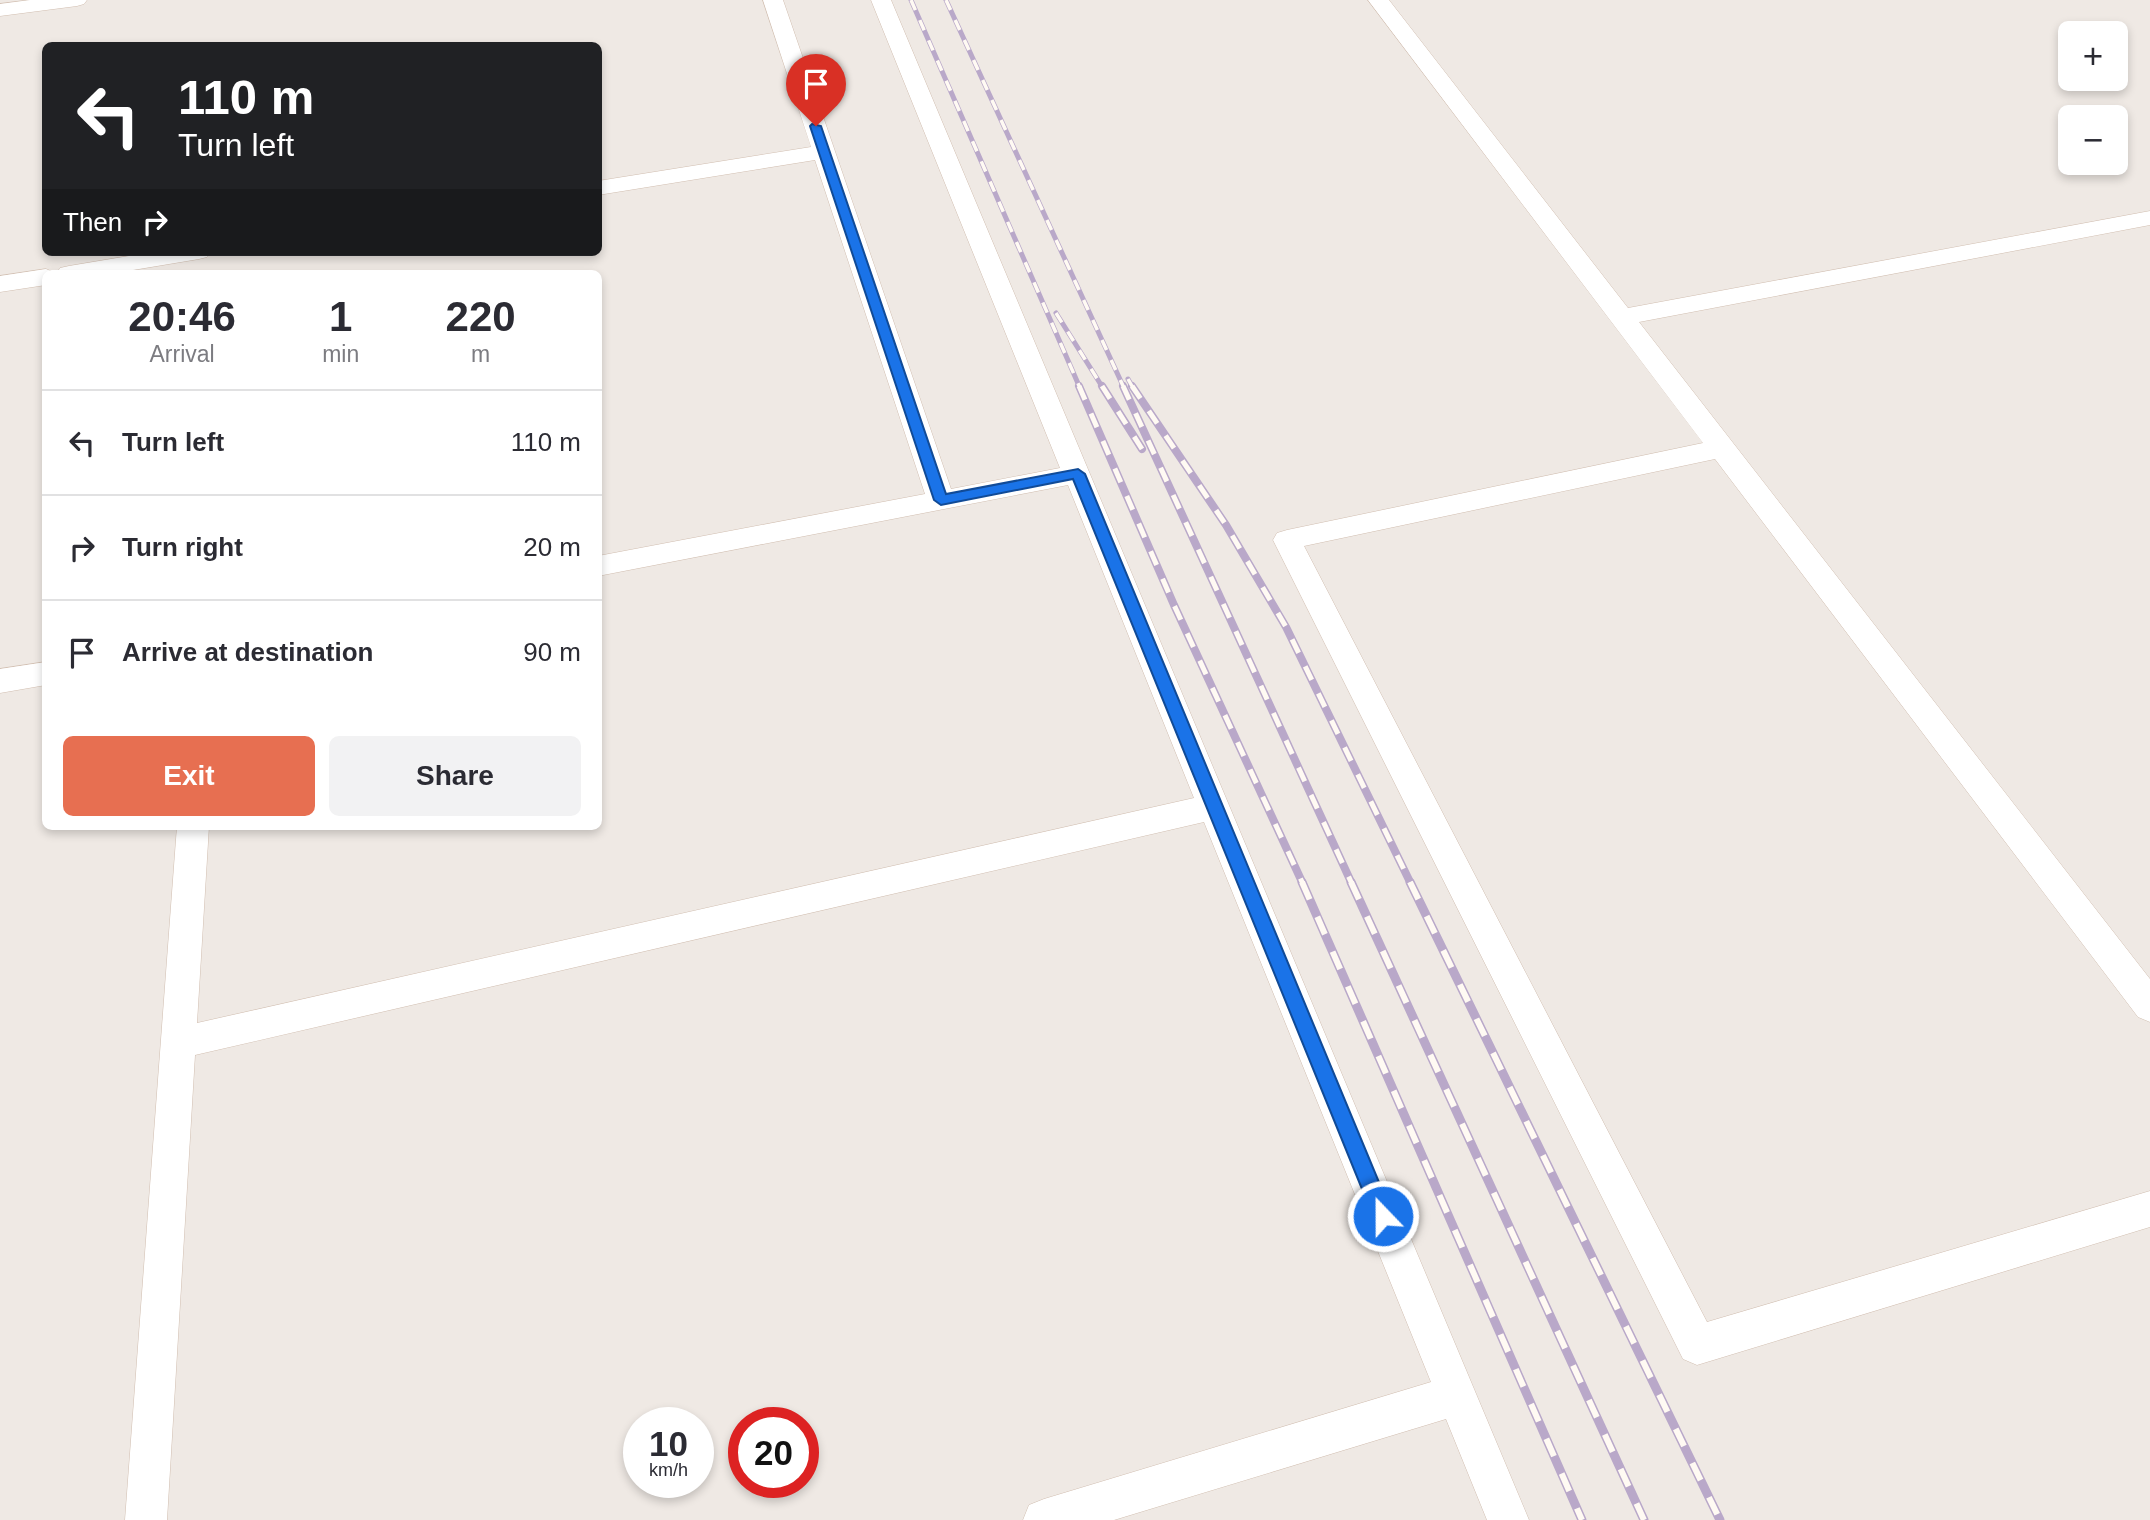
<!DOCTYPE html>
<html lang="en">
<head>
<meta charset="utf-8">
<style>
  :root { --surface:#fff; --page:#f2f2f3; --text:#2b2b33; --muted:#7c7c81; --line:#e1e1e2; --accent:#e76f51 }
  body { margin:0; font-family:Arial,sans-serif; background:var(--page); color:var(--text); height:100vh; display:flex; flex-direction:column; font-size:26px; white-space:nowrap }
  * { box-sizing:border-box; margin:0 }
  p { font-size:23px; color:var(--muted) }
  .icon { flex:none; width:38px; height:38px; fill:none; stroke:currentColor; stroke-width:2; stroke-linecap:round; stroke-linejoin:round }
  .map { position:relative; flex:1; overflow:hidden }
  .panel { position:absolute; left:42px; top:270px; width:560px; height:560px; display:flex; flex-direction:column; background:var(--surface); border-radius:10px; box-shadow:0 4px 10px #0003 }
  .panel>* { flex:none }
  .banner { position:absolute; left:42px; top:42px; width:560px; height:214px; border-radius:10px; box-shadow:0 4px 10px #0003; background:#202124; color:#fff; overflow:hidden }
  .tools { position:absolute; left:2058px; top:21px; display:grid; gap:14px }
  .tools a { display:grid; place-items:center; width:70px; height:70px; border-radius:10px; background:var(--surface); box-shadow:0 4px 10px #0003; font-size:35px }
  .speed { position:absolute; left:623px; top:1407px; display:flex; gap:14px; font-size:35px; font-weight:700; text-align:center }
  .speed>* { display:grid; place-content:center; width:91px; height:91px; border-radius:50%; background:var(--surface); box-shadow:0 4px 10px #0003; line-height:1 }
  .speed small { font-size:18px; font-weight:400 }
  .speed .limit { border:10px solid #d22; background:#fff; color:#111 }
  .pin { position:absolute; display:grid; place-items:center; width:60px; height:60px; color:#fff; margin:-72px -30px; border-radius:50% 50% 50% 0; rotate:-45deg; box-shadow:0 0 7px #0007 }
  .pin .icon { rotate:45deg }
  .me { position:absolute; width:77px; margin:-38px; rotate:338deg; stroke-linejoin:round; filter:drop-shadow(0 0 5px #0008) }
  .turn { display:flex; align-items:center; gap:24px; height:147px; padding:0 21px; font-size:32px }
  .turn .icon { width:91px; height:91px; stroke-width:2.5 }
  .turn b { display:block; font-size:49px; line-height:60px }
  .then { display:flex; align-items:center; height:66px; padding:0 21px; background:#0003; gap:14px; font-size:26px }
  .eta { display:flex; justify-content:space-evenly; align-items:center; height:119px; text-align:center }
  .eta b { font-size:42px; font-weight:600; line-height:49px }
  .cta { display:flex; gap:14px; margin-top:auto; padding:14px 21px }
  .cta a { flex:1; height:80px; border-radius:10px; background:var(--accent); color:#fff; font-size:28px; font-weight:600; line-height:80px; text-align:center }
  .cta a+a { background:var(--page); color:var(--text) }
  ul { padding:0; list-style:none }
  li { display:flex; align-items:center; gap:21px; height:105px; padding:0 21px; border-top:2px solid var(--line) }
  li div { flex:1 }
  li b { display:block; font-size:26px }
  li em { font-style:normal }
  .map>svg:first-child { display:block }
  .industrial { fill:#efe9e4; fill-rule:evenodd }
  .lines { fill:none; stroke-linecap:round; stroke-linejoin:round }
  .service-casing { stroke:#d1beb0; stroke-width:1 }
  .service { fill:#fff; fill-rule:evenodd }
  .rail-far2-casing { stroke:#b9a8c9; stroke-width:5 }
  .rail-far1-casing { stroke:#b9a8c9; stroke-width:8 }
  .rail-casing { stroke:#b9a8c9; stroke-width:9 }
  .rail-far2 { stroke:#fffaf3; stroke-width:3.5; stroke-dasharray:11; stroke-linecap:butt }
  .rail-far1 { stroke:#fffaf3; stroke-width:5; stroke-dasharray:15; stroke-linecap:butt }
  .rail { stroke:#fffaf3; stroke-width:6; stroke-dasharray:19; stroke-linecap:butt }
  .route { fill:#1a73e8; stroke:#114b97; stroke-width:2 }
</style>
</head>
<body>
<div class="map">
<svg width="2150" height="1520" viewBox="0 0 2150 1520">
  <rect width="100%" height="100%" fill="#fdf6ec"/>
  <!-- industrial -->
  <path class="industrial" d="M0,0H2150V1520H0ZM2070,33H2116V79H2070ZM46,46H598V252H46ZM2070,117H2116V163H2070ZM46,273H598V826H46ZM639,1423H698V1482H639ZM744,1423H803V1482H744Z"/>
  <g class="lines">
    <defs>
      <g id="service">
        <path d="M30,0H87L84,4L77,6L0,16V4Z"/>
        <path d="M763,0H783L951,489L1060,468L871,0H891L1529,1520H1487L1446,1419L1114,1520H1023L1029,1505L1044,1499L1431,1382L1204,822L195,1055L167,1520H125L177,826H209L197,1023L1194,798L1068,485L598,576V556L925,494L815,160L598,195V181L811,147Z"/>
        <path d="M1368,0H1389L1628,308L2150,211V225L1639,322L2150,979V1022L2138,1017L1715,459L1304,546L1707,1322L2150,1191V1227L1697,1365L1683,1359L1273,540L1277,533L1287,530L1703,443Z"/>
        <path d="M153,252H211L207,257L199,259L115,273H57L60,268L69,266Z"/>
        <path d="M46,269L55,273H46V285L0,292V276Z"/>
        <path d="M46,662V685L0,693V669Z"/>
      </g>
    </defs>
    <!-- service casing -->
    <use href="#service" class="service-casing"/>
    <!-- service -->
    <use href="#service" class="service"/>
    <defs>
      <g id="rail-far2">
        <path d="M911,0L1080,388"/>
        <path d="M946,0L1124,388"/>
        <path d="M1056,313L1103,388"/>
        <path d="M1128,379L1133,388"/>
      </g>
      <g id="rail-far1">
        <path d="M1079,386L1174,605L1303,884"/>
        <path d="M1102,386L1142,449"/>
        <path d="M1123,386L1352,884"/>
        <path d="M1132,386L1226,525L1286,627L1411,884"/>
      </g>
      <g id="rail">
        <path d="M1302,882L1582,1520"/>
        <path d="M1351,882L1644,1520"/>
        <path d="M1410,882L1720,1520"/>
      </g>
    </defs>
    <!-- rail-far2 casing -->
    <use href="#rail-far2" class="rail-far2-casing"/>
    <!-- rail-far1 casing -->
    <use href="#rail-far1" class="rail-far1-casing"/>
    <!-- rail casing -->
    <use href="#rail" class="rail-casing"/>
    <!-- rail-far2 -->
    <use href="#rail-far2" class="rail-far2"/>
    <!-- rail-far1 -->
    <use href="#rail-far1" class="rail-far1"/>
    <!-- rail -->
    <use href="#rail" class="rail"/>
  </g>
  <!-- route -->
  <path class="route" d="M812,124L821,126L946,494L1078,469L1085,474L1393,1216L1390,1222L1383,1225L1376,1222L1373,1216L1073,479L941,505L934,500L810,126Z"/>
</svg>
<div class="tools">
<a>+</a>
<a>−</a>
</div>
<div class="speed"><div>10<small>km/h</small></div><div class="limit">20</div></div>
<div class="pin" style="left:816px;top:126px;background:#d93025"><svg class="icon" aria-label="arrive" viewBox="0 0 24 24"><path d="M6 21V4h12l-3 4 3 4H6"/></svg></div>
<svg class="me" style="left:1383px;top:1216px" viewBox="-20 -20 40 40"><circle r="17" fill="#1a73e8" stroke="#fff" stroke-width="3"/><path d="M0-11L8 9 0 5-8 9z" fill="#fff"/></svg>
<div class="banner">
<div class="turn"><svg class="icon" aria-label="left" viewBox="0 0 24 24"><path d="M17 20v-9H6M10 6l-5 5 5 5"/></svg><div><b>110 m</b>Turn left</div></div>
<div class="then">Then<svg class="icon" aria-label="right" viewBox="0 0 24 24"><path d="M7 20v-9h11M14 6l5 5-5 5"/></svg></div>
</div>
<section class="panel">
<div class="eta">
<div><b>20:46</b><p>Arrival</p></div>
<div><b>1</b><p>min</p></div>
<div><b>220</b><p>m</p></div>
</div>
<ul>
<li><svg class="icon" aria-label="left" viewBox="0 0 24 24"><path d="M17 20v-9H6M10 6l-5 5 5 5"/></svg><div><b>Turn left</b></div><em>110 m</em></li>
<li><svg class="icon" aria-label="right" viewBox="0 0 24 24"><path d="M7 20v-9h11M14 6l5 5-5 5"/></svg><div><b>Turn right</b></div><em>20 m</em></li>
<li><svg class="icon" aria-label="arrive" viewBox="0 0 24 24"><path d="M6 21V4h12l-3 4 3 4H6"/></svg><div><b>Arrive at destination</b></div><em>90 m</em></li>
</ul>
<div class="cta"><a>Exit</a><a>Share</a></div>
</section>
</div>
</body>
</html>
